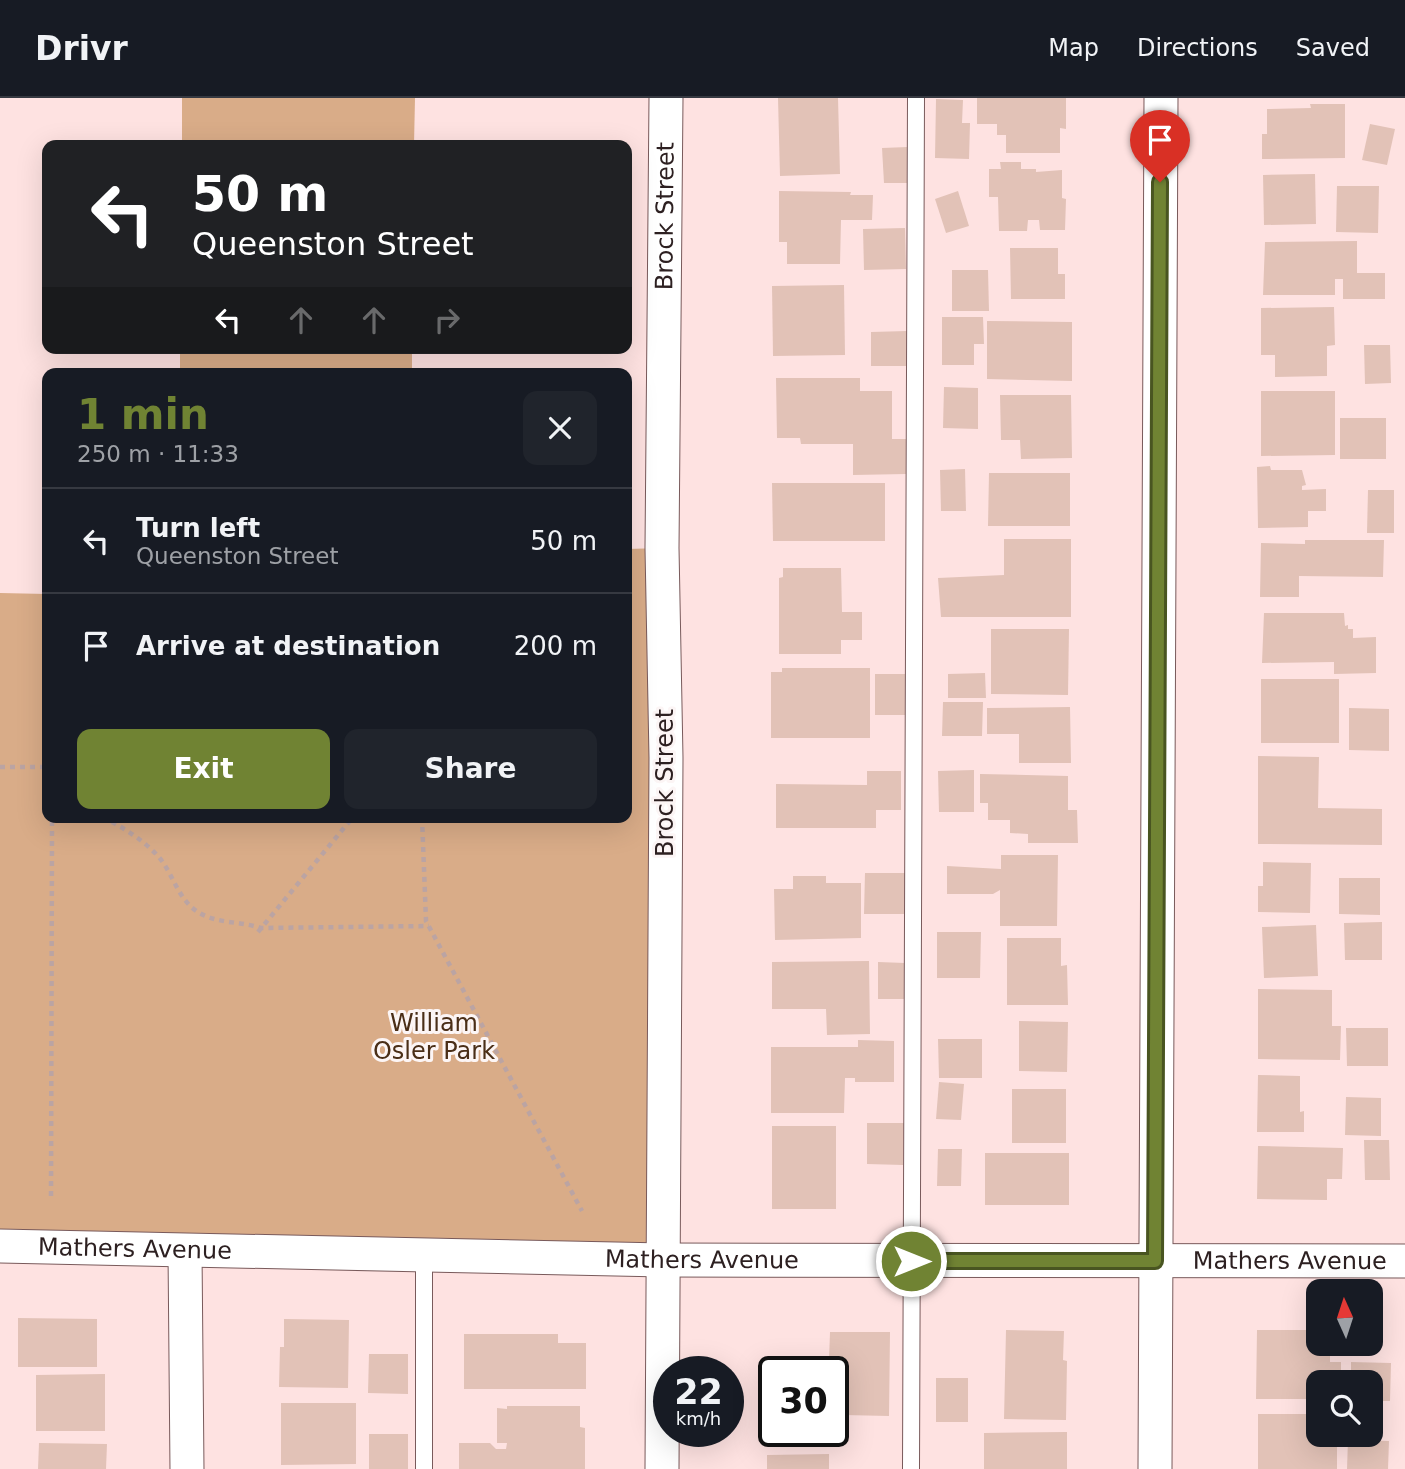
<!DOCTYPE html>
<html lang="en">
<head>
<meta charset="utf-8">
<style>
  :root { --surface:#171b24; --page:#20242c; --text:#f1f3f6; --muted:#9ea1a6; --line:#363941; --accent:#708333 }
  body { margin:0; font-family:"DejaVu Sans",sans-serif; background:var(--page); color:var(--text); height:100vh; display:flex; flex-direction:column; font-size:26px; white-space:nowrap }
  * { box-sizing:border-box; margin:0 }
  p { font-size:23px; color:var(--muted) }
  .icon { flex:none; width:38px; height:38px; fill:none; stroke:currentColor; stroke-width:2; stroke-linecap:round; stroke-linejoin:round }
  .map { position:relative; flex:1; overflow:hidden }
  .side { position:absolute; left:42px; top:270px; width:590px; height:455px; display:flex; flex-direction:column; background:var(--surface); border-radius:14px; box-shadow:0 7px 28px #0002 }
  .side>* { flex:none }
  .banner { position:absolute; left:42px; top:42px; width:590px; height:214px; border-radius:14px; box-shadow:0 7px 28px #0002; background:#202124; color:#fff; overflow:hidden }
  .needle { width:46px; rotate:357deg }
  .buttons { position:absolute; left:1306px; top:1181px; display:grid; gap:14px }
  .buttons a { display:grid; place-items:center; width:77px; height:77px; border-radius:14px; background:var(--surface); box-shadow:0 7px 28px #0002; font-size:35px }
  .speed { position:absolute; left:653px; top:1258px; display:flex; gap:14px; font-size:35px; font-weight:700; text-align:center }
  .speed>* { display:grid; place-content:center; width:91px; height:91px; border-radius:50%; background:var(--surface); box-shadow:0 7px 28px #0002; line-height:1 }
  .speed small { font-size:18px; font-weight:400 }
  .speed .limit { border:4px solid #111; border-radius:10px; background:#fff; color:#111 }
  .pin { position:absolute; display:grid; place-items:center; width:60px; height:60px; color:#fff; margin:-72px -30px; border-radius:50% 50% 50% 0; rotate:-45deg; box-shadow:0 0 7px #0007 }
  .pin .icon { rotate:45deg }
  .me { position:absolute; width:77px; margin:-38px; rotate:90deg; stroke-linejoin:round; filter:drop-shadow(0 0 5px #0008) }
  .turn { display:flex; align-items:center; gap:24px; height:147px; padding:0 35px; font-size:32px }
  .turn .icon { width:91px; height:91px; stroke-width:2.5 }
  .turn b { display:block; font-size:49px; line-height:60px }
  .lanes { display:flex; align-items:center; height:66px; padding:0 35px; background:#0003; justify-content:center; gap:35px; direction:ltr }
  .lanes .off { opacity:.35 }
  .round { display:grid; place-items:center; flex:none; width:74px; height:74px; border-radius:14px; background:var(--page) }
  .headline { display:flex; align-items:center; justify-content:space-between; height:119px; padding:0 35px }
  h1 { font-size:42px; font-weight:700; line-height:52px; color:var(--accent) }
  .button { display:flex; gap:14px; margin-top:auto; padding:14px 35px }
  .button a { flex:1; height:80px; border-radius:14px; background:var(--accent); color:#fff; font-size:28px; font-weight:700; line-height:80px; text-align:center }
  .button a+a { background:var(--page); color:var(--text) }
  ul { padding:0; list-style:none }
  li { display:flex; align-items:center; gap:21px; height:105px; padding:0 35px; border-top:2px solid var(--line) }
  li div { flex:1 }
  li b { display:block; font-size:26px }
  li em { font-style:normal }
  header { display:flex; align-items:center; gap:42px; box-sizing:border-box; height:98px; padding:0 35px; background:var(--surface); border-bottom:2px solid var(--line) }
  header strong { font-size:33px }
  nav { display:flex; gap:38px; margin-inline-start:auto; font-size:24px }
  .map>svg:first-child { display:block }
  .green { fill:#d9ac88 }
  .building { fill:#e2c2b7; fill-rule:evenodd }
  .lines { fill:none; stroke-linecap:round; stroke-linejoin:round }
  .service-casing { stroke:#795a5b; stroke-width:18 }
  .minor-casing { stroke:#795a5b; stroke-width:35 }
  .path { stroke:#bba4a3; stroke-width:4.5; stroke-dasharray:5 5; stroke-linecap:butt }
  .service { stroke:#fff; stroke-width:16 }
  .minor { stroke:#fff; stroke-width:33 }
  .route-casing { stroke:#495521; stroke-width:18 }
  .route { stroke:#708333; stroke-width:12 }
  .labels { text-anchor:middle; stroke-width:6; stroke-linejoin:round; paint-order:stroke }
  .street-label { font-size:24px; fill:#2d2021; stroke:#fcf5f5 }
  .park-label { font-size:24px; fill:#4a2e17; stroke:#fcf5f5 }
</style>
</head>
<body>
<header>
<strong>Drivr</strong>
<nav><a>Map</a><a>Directions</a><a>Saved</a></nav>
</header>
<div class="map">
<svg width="1405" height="1371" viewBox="0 0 1405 1371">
  <rect width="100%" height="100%" fill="#fee2e1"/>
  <!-- green -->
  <g class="green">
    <path d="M182,0H415L414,47H182Z"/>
    <path d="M180,250H412V275L180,274Z"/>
    <path d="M662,450L663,1162L0,1148V495L47,496V719H626L627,451Z"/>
  </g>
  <!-- building -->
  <g class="building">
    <path d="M778,0H838L840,76L780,78Z"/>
    <path d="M977,0H1066V31L1060,30V55H1006V37H997V26H977Z"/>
    <path d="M936,1L963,2L962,25H970L969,61L935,60Z"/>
    <path d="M1310,6H1345V60L1262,61V36H1267V11L1311,10Z"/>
    <path d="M1370,26L1395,31L1387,67L1362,62Z"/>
    <path d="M908,49L909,85H884L882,50Z"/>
    <path d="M1000,64H1021V71H1036V74L1062,72V100L1066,101L1065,132H1040L1039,122H1028L1027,133H999L998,99H989V71H1001Z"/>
    <path d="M1315,76L1316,126L1264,127L1263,77Z"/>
    <path d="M1337,88H1379L1378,135L1336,134Z"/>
    <path d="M779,93L851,94L850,97H873L872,122H841L840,166H787V144H779Z"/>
    <path d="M958,93L969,128L946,135L935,101Z"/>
    <path d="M905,130L906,171L864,172L863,131Z"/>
    <path d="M1357,143V175H1385V201H1343V181H1335V197H1263L1265,144Z"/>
    <path d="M1010,150H1058V176H1065V201H1011Z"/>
    <path d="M952,172H988L989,213H952Z"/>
    <path d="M844,187L845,257L773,258L772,188Z"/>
    <path d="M1334,209L1335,247L1327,248V278L1275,279V257H1261V210Z"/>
    <path d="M942,219H983L984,246H974V267H942Z"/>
    <path d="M987,223L1072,224V283L987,281Z"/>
    <path d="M907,233L908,268H871V234Z"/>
    <path d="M1364,247H1390L1391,285L1365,286Z"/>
    <path d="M776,280H860V293H892V341H906V376L853,377V346H801L800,340H777Z"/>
    <path d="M944,289L978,290V331L943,330Z"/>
    <path d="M1261,293H1335V357L1261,358Z"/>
    <path d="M1000,297H1071L1072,360L1021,361L1020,342H1001Z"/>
    <rect x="1340" y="320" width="46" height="41"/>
    <path d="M1270,368L1271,372H1302L1306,387L1302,388V392L1326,391V413H1308V429L1258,430L1257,369Z"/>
    <path d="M965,371L966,413H941L940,372Z"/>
    <path d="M989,375H1070V428H988Z"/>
    <path d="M772,385H885V443H773Z"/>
    <path d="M1368,392H1394V435H1367Z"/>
    <path d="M1004,441H1071V519H941L938,480L1004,477Z"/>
    <path d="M1305,442H1384L1383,479L1299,478V499H1260L1261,445L1305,446Z"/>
    <path d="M783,470H841L842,514H862V542H841V556H779V480L783,479Z"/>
    <path d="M1264,515H1344L1345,528L1348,527V531H1353V540L1376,539V575L1334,576V564L1262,565Z"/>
    <path d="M991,531H1069L1068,597L991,596Z"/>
    <path d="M782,570H870V640H771V574H782Z"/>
    <path d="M985,575L986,600H948V576Z"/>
    <rect x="875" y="576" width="30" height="41"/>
    <rect x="1261" y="581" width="78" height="64"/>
    <path d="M943,604H983L982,638H942Z"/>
    <path d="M1070,609L1071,665H1019V636H987V610Z"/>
    <path d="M1349,610L1389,611V653L1349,652Z"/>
    <path d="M1258,658L1319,659L1318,710L1382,711V747L1258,746Z"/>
    <path d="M974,672V714H939L938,673Z"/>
    <path d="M867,673H901V712H876V730H776V686L867,687Z"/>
    <path d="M980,676L1068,678V712H1077L1078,745H1028V736L1010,735V722H988V705H980Z"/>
    <path d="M1001,757H1058L1057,828H1000V792L993,796H947V768L1001,771Z"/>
    <path d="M1263,764L1311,765L1310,815L1258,814V788H1263Z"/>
    <path d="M865,775H905V816H864Z"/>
    <path d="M793,778H826V785H861V840L775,842L774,791H793Z"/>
    <path d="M1339,780H1380V817L1339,816Z"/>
    <path d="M1382,824V862H1345L1344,825Z"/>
    <path d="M1316,827L1318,878L1264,880L1262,829Z"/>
    <path d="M937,834H981L980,880H937Z"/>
    <path d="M1007,840H1061V868L1067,867L1068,907H1007Z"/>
    <path d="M869,863L870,936L827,937L826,911H772V864Z"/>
    <path d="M878,864L905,865V901H878Z"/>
    <path d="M1258,891L1332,892V928H1341L1340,962L1258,961Z"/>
    <path d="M1019,923L1068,924L1067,974L1019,973Z"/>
    <path d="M1346,930H1388V968H1347Z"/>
    <path d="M938,941H982V980H939Z"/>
    <path d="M858,942L894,943V984H855V980H845L844,1015H771V949H858Z"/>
    <path d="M1258,977L1300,978V1014L1304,1013V1034H1257Z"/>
    <path d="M939,984L964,986L961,1022L936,1021Z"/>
    <rect x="1012" y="991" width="54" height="54"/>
    <path d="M1346,999L1381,1000V1038L1345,1037Z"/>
    <path d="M867,1025H904L903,1067L867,1066Z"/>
    <rect x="772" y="1028" width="64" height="83"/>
    <path d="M1364,1042H1389L1390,1082H1365Z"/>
    <path d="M1258,1048L1343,1050L1342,1081H1327V1102L1257,1101Z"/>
    <path d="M938,1051H962L961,1088H937Z"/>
    <rect x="985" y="1055" width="84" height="52"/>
    <path d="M18,1220L97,1221V1269H18Z"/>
    <path d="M284,1221L349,1222L348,1290L279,1289L280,1249H284Z"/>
    <path d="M1006,1232L1064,1233L1063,1262L1067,1263L1066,1322L1004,1321Z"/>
    <path d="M1257,1232H1318V1246H1330V1264H1341V1284H1318V1301H1256Z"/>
    <path d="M830,1234H890L889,1318L844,1317L843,1345L769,1344L771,1263H829ZM774,1274H833V1334H774Z"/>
    <path d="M464,1236H558V1245H586V1291H464Z"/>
    <path d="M369,1256H408V1296L368,1295Z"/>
    <path d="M1351,1264L1391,1265L1390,1303H1370V1284H1351Z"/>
    <path d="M105,1276V1333H36V1277Z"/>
    <rect x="936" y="1280" width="32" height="44"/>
    <path d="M281,1305H356V1366L281,1367Z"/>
    <path d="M507,1308H580V1329L585,1330V1371H459V1345H490L496,1351H506L507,1345H497V1310L507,1311Z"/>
    <path d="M1258,1316H1318V1337H1337V1371H1258Z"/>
    <path d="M1067,1334V1371H984V1335Z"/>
    <rect x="369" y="1336" width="39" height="35"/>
    <path d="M1348,1342L1389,1343L1388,1371H1347Z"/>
    <path d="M39,1345L107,1346L106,1371H38Z"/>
    <path d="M829,1356V1371H767V1357Z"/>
  </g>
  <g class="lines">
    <defs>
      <g id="service">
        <path d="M424,1371V1158"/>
        <path d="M911,1371L916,0"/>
      </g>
      <g id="minor">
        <path id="s1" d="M0,1148L663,1162L1405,1163"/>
        <path d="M185,1153L187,1371"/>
        <path id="s2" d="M662,1371L666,660L662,450L666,0"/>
        <path d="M1155,1371L1161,0"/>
      </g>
    </defs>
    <!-- service casing -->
    <use href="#service" class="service-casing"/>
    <!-- minor casing -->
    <use href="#minor" class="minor-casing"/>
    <!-- path -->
    <g class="path">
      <path d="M0,669H47"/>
      <path d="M103,719C122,729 142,741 157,757C173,774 177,801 198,814C217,826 240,823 261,830L429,828"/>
      <path d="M422,719L426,823L582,1113"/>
      <path d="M258,834L353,719"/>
      <path d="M51,1098L52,719"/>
    </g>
    <!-- service -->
    <use href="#service" class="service"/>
    <!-- minor -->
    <use href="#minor" class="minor"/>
  </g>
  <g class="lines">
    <defs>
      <path id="route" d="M911,1163H1155L1160,84"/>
    </defs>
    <!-- route casing -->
    <use href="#route" class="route-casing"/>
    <!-- route -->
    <use href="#route" class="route"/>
  </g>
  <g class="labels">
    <!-- street labels -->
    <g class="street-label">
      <text dy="8" stroke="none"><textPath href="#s2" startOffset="1253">Brock Street</textPath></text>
      <text transform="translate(665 685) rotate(-90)" y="8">Brock Street</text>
      <text dy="8" stroke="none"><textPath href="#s1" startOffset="135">Mathers Avenue</textPath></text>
      <text dy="8" stroke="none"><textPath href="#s1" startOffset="702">Mathers Avenue</textPath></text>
      <text dy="8" stroke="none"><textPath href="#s1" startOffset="1290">Mathers Avenue</textPath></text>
    </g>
    <!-- park labels -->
    <g class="park-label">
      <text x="434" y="933">William<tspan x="434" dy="28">Osler Park</tspan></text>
    </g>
  </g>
</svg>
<div class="buttons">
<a><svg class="needle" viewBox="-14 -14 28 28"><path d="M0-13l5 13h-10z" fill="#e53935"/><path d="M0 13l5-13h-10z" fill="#9ea1a6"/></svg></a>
<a><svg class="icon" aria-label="search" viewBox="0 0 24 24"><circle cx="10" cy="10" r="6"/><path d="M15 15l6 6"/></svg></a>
</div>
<div class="speed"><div>22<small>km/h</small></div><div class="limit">30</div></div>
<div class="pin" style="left:1160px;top:84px;background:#d93025"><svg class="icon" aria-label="arrive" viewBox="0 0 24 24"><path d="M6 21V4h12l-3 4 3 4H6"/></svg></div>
<svg class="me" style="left:911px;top:1163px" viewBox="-20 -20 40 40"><circle r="17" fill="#708333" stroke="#fff" stroke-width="3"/><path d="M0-11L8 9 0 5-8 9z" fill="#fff"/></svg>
<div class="banner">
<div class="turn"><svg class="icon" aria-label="left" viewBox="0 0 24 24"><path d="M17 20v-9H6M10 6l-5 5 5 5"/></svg><div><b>50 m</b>Queenston Street</div></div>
<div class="lanes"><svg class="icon" aria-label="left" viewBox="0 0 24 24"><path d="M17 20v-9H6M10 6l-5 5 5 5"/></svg><svg class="icon off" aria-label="ahead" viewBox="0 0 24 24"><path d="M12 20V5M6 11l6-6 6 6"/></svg><svg class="icon off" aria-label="ahead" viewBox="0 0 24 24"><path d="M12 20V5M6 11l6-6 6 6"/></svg><svg class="icon off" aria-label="right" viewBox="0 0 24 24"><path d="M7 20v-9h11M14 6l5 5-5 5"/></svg></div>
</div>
<section class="side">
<div class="headline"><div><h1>1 min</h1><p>250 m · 11:33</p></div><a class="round"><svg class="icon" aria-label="close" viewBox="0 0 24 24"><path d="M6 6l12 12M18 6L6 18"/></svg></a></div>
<ul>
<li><svg class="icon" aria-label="left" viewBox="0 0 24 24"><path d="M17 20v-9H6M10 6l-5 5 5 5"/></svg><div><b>Turn left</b><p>Queenston Street</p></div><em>50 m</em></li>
<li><svg class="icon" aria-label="arrive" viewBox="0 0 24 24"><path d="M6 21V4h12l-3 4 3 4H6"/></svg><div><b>Arrive at destination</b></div><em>200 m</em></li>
</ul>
<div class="button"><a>Exit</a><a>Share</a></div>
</section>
</div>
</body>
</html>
